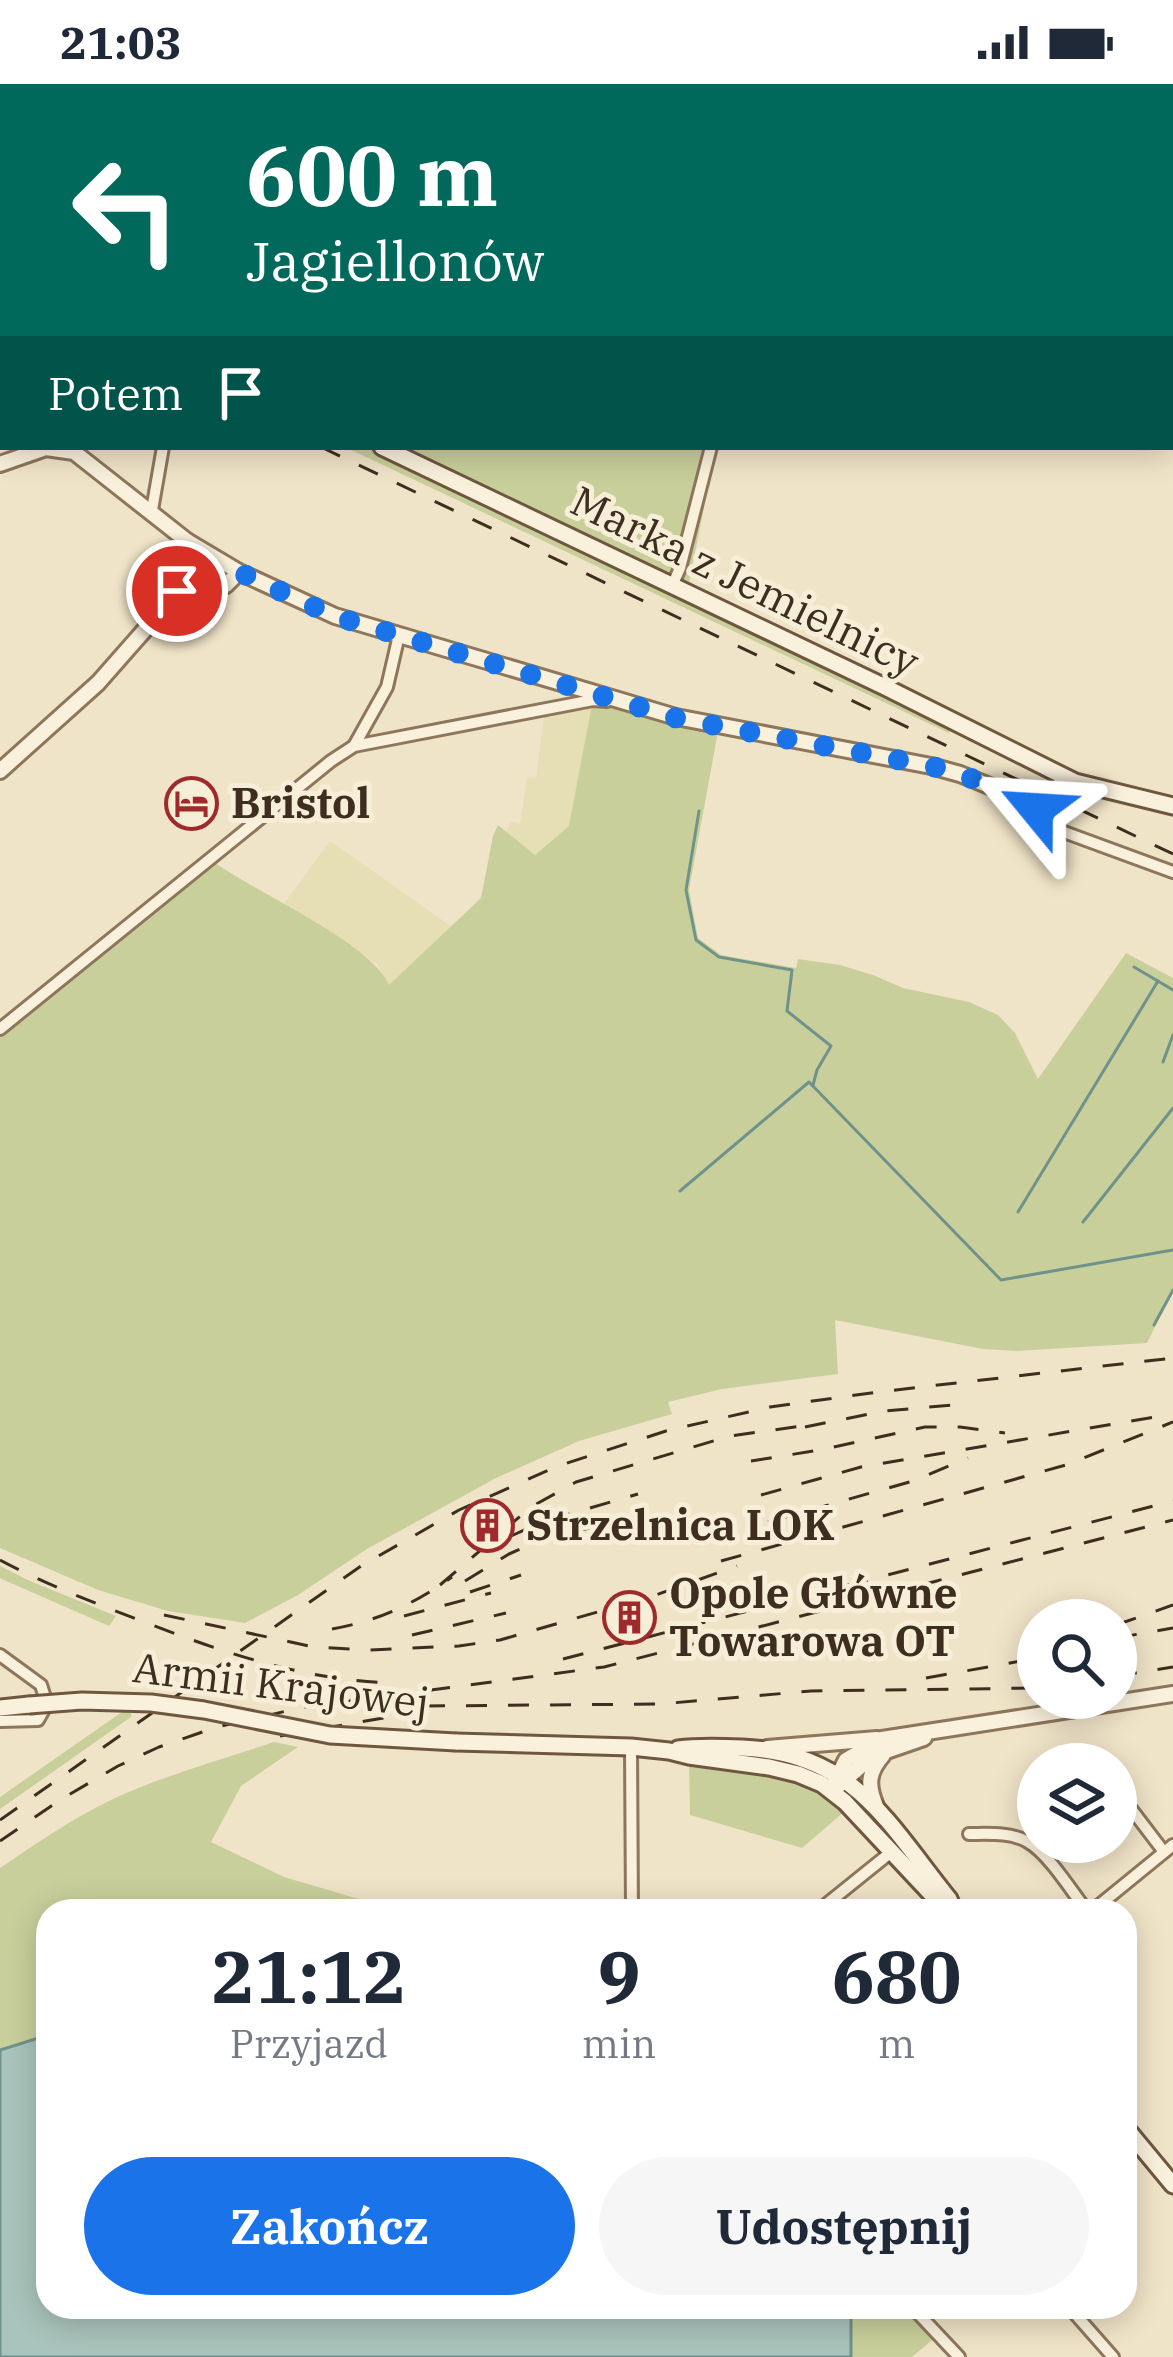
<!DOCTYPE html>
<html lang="pl">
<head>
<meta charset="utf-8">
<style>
  :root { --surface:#fff; --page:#f6f6f7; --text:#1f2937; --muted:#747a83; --accent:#1a73e8 }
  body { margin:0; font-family:"IBM Plex Serif",serif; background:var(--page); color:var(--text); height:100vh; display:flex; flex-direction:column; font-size:45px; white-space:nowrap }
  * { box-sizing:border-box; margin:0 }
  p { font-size:39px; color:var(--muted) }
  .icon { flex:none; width:66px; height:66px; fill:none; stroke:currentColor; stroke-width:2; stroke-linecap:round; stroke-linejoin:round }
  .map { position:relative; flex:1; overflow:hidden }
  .side { position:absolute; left:36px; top:1815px; width:1101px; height:420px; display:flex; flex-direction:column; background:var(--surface); border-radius:36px; box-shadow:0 6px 30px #0003 }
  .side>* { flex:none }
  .guide { position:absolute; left:0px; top:0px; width:1173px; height:366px; box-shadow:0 6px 30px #0003; background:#00695c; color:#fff; overflow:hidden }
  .controls { position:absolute; left:1017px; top:1515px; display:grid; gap:24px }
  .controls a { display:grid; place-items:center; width:120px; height:120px; border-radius:50%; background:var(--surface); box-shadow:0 6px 30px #0003; font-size:60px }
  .pin { position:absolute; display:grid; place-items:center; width:102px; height:102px; color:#fff; margin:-51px; border:6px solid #fff; border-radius:50%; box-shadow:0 3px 12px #0007 }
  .me { position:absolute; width:132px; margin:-66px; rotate:297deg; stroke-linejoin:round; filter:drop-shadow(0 0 9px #0008) }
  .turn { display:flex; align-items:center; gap:42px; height:252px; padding:0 48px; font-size:54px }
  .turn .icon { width:156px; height:156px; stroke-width:2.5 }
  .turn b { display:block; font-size:84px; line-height:102px }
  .then { display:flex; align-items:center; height:114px; padding:0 48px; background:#0003; gap:24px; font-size:45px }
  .eta { display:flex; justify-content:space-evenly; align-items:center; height:204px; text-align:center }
  .eta b { font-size:72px; font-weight:800; line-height:84px }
  .button { display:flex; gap:24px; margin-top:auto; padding:24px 48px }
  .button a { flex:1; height:138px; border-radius:72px; background:var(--accent); color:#fff; font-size:48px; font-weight:800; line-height:138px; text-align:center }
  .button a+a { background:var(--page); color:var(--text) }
  .status { display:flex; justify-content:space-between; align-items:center; height:84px; padding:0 60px; background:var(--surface); direction:ltr }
  .status svg { height:33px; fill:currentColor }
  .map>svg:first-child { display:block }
  .farmland { fill:#e6deb5 }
  .green { fill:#c9cf9b }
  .water { fill:#a9c4bc; stroke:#6f938a; stroke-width:3 }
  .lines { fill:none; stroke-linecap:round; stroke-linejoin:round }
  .stream { stroke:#6f938a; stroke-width:3 }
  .minor-casing { stroke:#8d765c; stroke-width:16 }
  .tertiary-casing { stroke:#8d765c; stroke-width:20 }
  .secondary-casing { stroke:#6f573f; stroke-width:21 }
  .minor { stroke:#faf1dc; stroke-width:10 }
  .tertiary { stroke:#faf1dc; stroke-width:14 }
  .secondary { stroke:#faf1dc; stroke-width:15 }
  .rail { stroke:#3d2e20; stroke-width:3; stroke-dasharray:21 21; stroke-linecap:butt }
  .secondary-bridge-casing { stroke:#6f573f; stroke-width:21; stroke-linecap:butt }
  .secondary-bridge { stroke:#faf1dc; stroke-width:15 }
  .route { stroke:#1a73e8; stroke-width:21; stroke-dasharray:0 37.8 }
  .labels { text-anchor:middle; stroke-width:10; stroke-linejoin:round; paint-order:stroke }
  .street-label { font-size:42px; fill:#3d2e20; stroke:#f7eed8 }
  .poi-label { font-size:42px; font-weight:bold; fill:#3d2e20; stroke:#f7eed8; text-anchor:start }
</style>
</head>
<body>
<div class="status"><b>21:03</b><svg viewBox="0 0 49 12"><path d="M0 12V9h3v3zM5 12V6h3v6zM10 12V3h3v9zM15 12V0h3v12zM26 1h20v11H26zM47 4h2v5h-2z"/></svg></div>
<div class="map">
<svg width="1173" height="2273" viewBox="0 0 1173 2273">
  <rect width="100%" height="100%" fill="#f0e4c8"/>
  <!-- farmland -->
  <g class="farmland">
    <path d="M591,624L569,742L535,771L506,748L511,737L520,740L527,694H536L544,632Z"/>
    <path d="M330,757L452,843L388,902L377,880L313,837L283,821Z"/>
  </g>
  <!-- green -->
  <g class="green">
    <path d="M732,0H1012L1014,3H732Z"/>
    <path d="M345,363H716L687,509L954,637L949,649Z"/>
    <path d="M187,457L239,488L164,524L188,487Z"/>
    <path d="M594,609L719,642L689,806L698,854L721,871L796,884L798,875L840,881L873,891L903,904L969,918L998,931L1015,949L1038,995L1126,869L1173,894V1206L1147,1259L1017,1267L983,1265L835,1236L838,1290L722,1305L668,1318L672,1330L579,1357L496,1394L367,1465L298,1511L245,1539L168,1527L98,1506L0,1464V945L208,774C250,806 372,858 389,901L481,814L493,752L498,741L535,771L569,742Z"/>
    <path d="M0,1482L30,1497L116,1532L109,1542L4,1496L0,1494Z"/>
    <path d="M132,1621L131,1633L0,1725V1713Z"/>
    <path d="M274,1658L298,1663L241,1702L211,1758L284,1793L400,1827H48V2223H912L938,2251L912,2273H0V1784C37,1759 73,1734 113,1715C165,1691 220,1676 274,1658Z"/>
    <path d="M689,1679L786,1692L818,1706L845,1727L802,1764L690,1731Z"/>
  </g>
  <!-- water -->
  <g class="water">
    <path d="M0,0H732V3H3V81L0,80Z"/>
    <path d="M1012,0H1173V228L1170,225V3H1014Z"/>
    <path d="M48,1951V2223H847L851,2231V2273H0V1966Z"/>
  </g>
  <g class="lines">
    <!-- stream -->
    <g class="stream">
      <path d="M0,107L3,108"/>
      <path d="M699,727L686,806L696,856L719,873L792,886L787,927L831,962L817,986L813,1001"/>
      <path d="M1134,883L1173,906"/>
      <path d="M1163,978L1173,951"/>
      <path d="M680,1107L809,998L1001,1196L1173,1166"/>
      <path d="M1018,1128L1158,897"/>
      <path d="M1083,1138L1173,1024"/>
      <path d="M1154,1241L1173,1206"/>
    </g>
    <defs>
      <g id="minor">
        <path d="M152,426L163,363"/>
        <path d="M672,502L680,484L711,363"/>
        <path d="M354,662L387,603L399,551"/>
        <path d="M1036,721L1039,732L1053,744L1173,788"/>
        <path d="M0,945L331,677L354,662L593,616L607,617"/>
        <path d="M0,1571L41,1601L47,1620L38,1636L0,1637"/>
        <path d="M631,1663L632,1827"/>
        <path d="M1091,1673L1097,1680"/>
        <path d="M1116,1705L1164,1768"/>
        <path d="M969,1750C988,1750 1011,1748 1028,1758C1049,1770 1072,1808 1087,1827"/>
        <path d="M818,1827L890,1769"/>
        <path d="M1092,1827L1173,1761"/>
        <path d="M912,2223L959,2273"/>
        <path d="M1069,2223L1113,2273"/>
      </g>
      <g id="tertiary">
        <path d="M0,380L46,364L74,368L187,457L239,488L335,532L676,633L931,682L960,690L1036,721L1059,702L1075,698"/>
        <path d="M164,524L226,501L239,488"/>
        <path d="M0,687L98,599L164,524L188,487L191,470L187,457"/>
        <path d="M767,1664L877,1655"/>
        <path d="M835,1698L846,1676L882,1655L1173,1610"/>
        <path d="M836,1704L872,1672L924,1654"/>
        <path d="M876,1722C867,1701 868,1688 883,1671"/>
      </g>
      <g id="secondary">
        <path d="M0,184L3,185"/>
        <path d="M382,363L885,603L1075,698L1173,722"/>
        <path d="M0,1624L29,1621"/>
        <path d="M456,1658L631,1663L669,1667L689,1672L769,1683L798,1690L822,1700L845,1718L947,1827"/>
        <path d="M678,1665C699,1662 721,1663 742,1664C853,1668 887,1738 949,1815L954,1827"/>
        <path d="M1125,2043L1173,2101"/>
      </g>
    </defs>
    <!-- minor casing -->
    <use href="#minor" class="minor-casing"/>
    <!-- tertiary casing -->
    <use href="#tertiary" class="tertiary-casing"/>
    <!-- secondary casing -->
    <use href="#secondary" class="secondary-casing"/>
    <!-- minor -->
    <use href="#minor" class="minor"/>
    <!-- tertiary -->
    <use href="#tertiary" class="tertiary"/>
    <!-- secondary -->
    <use href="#secondary" class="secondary"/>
    <!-- rail -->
    <g class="rail">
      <path d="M0,210L3,211"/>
      <path d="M321,363L1173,770"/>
      <path d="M805,1343L884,1327L953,1321"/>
      <path d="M751,1377L820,1366L925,1343H960L1005,1349"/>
      <path d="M761,1411L861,1383L1155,1333"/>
      <path d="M768,1438L913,1397L968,1374"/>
      <path d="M511,1452L542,1438L638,1410"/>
      <path d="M540,1457L643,1430"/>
      <path d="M0,1476C47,1501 97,1520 147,1539C227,1570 305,1596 392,1599"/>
      <path d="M721,1477L1066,1381L1173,1338"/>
      <path d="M465,1497L509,1470L539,1457"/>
      <path d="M440,1501L531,1423L576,1398L730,1352L817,1340"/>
      <path d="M470,1508L521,1491"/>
      <path d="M164,1531L314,1563L368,1566L459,1562L500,1556L653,1512L737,1482"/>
      <path d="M404,1532L491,1509"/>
      <path d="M1116,1541L1173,1521"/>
      <path d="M332,1545C378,1537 414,1520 452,1493"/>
      <path d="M412,1551L506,1529"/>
      <path d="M1116,1554L1173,1544"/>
      <path d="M563,1575L1173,1417"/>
      <path d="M1116,1592L1173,1583"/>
      <path d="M926,1594L1038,1574"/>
      <path d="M424,1622L660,1620L811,1607L1038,1604"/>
      <path d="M280,1652L400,1631L442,1628"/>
      <path d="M0,1736L361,1482L459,1426L558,1382L666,1347L770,1323L878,1308L1173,1274"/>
      <path d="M0,1757L60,1716L118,1682L159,1663L217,1643L304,1623L604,1583L1173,1436"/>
    </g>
    <defs>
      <path id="secondary-bridge" d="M29,1621L82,1617L151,1619L204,1626L330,1651L456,1658"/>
    </defs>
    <!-- secondary-bridge casing -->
    <use href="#secondary-bridge" class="secondary-bridge-casing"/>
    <!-- secondary-bridge -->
    <use href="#secondary-bridge" class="secondary-bridge"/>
  </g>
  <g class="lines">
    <!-- route -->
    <path class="route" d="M177,507L164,524L226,501L239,488L334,532L676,634L931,682L960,690L1034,719L1036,725"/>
  </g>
  <!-- icons -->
  <defs>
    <symbol id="hotel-ring" viewBox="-11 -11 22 22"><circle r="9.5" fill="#f7eed8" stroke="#9e2a2b" stroke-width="1.5"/><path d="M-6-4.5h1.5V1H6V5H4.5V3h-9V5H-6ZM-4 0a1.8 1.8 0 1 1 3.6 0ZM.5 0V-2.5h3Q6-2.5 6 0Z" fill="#9e2a2b"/></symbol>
    <symbol id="building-ring" viewBox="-11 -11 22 22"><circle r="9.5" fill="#f7eed8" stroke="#9e2a2b" stroke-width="1.5"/><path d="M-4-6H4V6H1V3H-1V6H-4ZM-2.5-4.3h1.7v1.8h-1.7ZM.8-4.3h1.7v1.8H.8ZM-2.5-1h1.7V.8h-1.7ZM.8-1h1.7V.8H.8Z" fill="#9e2a2b"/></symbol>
  </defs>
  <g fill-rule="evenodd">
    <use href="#hotel-ring" x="162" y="690" width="59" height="59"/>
    <use href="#building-ring" x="458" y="1412" width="59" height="59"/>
    <use href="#building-ring" x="600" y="1504" width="59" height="59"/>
  </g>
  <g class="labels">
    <!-- street labels -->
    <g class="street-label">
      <text transform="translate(745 497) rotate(26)" y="15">Marka z Jemielnicy</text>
      <text transform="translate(281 1601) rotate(7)" y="15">Armii Krajowej</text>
    </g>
    <!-- poi labels -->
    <g class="poi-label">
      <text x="231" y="734">Bristol</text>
      <text x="526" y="1456">Strzelnica LOK</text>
      <text x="669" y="1524">Opole Główne<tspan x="669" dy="48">Towarowa OT</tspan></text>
    </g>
  </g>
</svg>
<div class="controls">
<a><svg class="icon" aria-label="search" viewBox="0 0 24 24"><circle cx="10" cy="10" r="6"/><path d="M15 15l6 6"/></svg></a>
<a><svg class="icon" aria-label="layers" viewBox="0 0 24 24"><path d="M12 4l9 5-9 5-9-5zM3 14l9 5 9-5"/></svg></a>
</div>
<div class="pin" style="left:177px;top:507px;background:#d93025"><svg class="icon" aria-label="arrive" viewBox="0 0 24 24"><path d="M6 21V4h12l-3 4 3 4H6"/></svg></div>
<svg class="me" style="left:1036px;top:725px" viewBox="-20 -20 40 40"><path d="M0-17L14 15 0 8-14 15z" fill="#1a73e8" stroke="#fff" stroke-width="4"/></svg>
<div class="guide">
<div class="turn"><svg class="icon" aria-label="left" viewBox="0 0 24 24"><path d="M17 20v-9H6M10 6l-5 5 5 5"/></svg><div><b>600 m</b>Jagiellonów</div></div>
<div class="then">Potem<svg class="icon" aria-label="arrive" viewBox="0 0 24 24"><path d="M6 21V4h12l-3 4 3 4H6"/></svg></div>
</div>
<section class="side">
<div class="eta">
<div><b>21:12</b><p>Przyjazd</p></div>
<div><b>9</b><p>min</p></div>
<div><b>680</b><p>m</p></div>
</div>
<div class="button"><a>Zakończ</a><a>Udostępnij</a></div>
</section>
</div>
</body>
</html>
